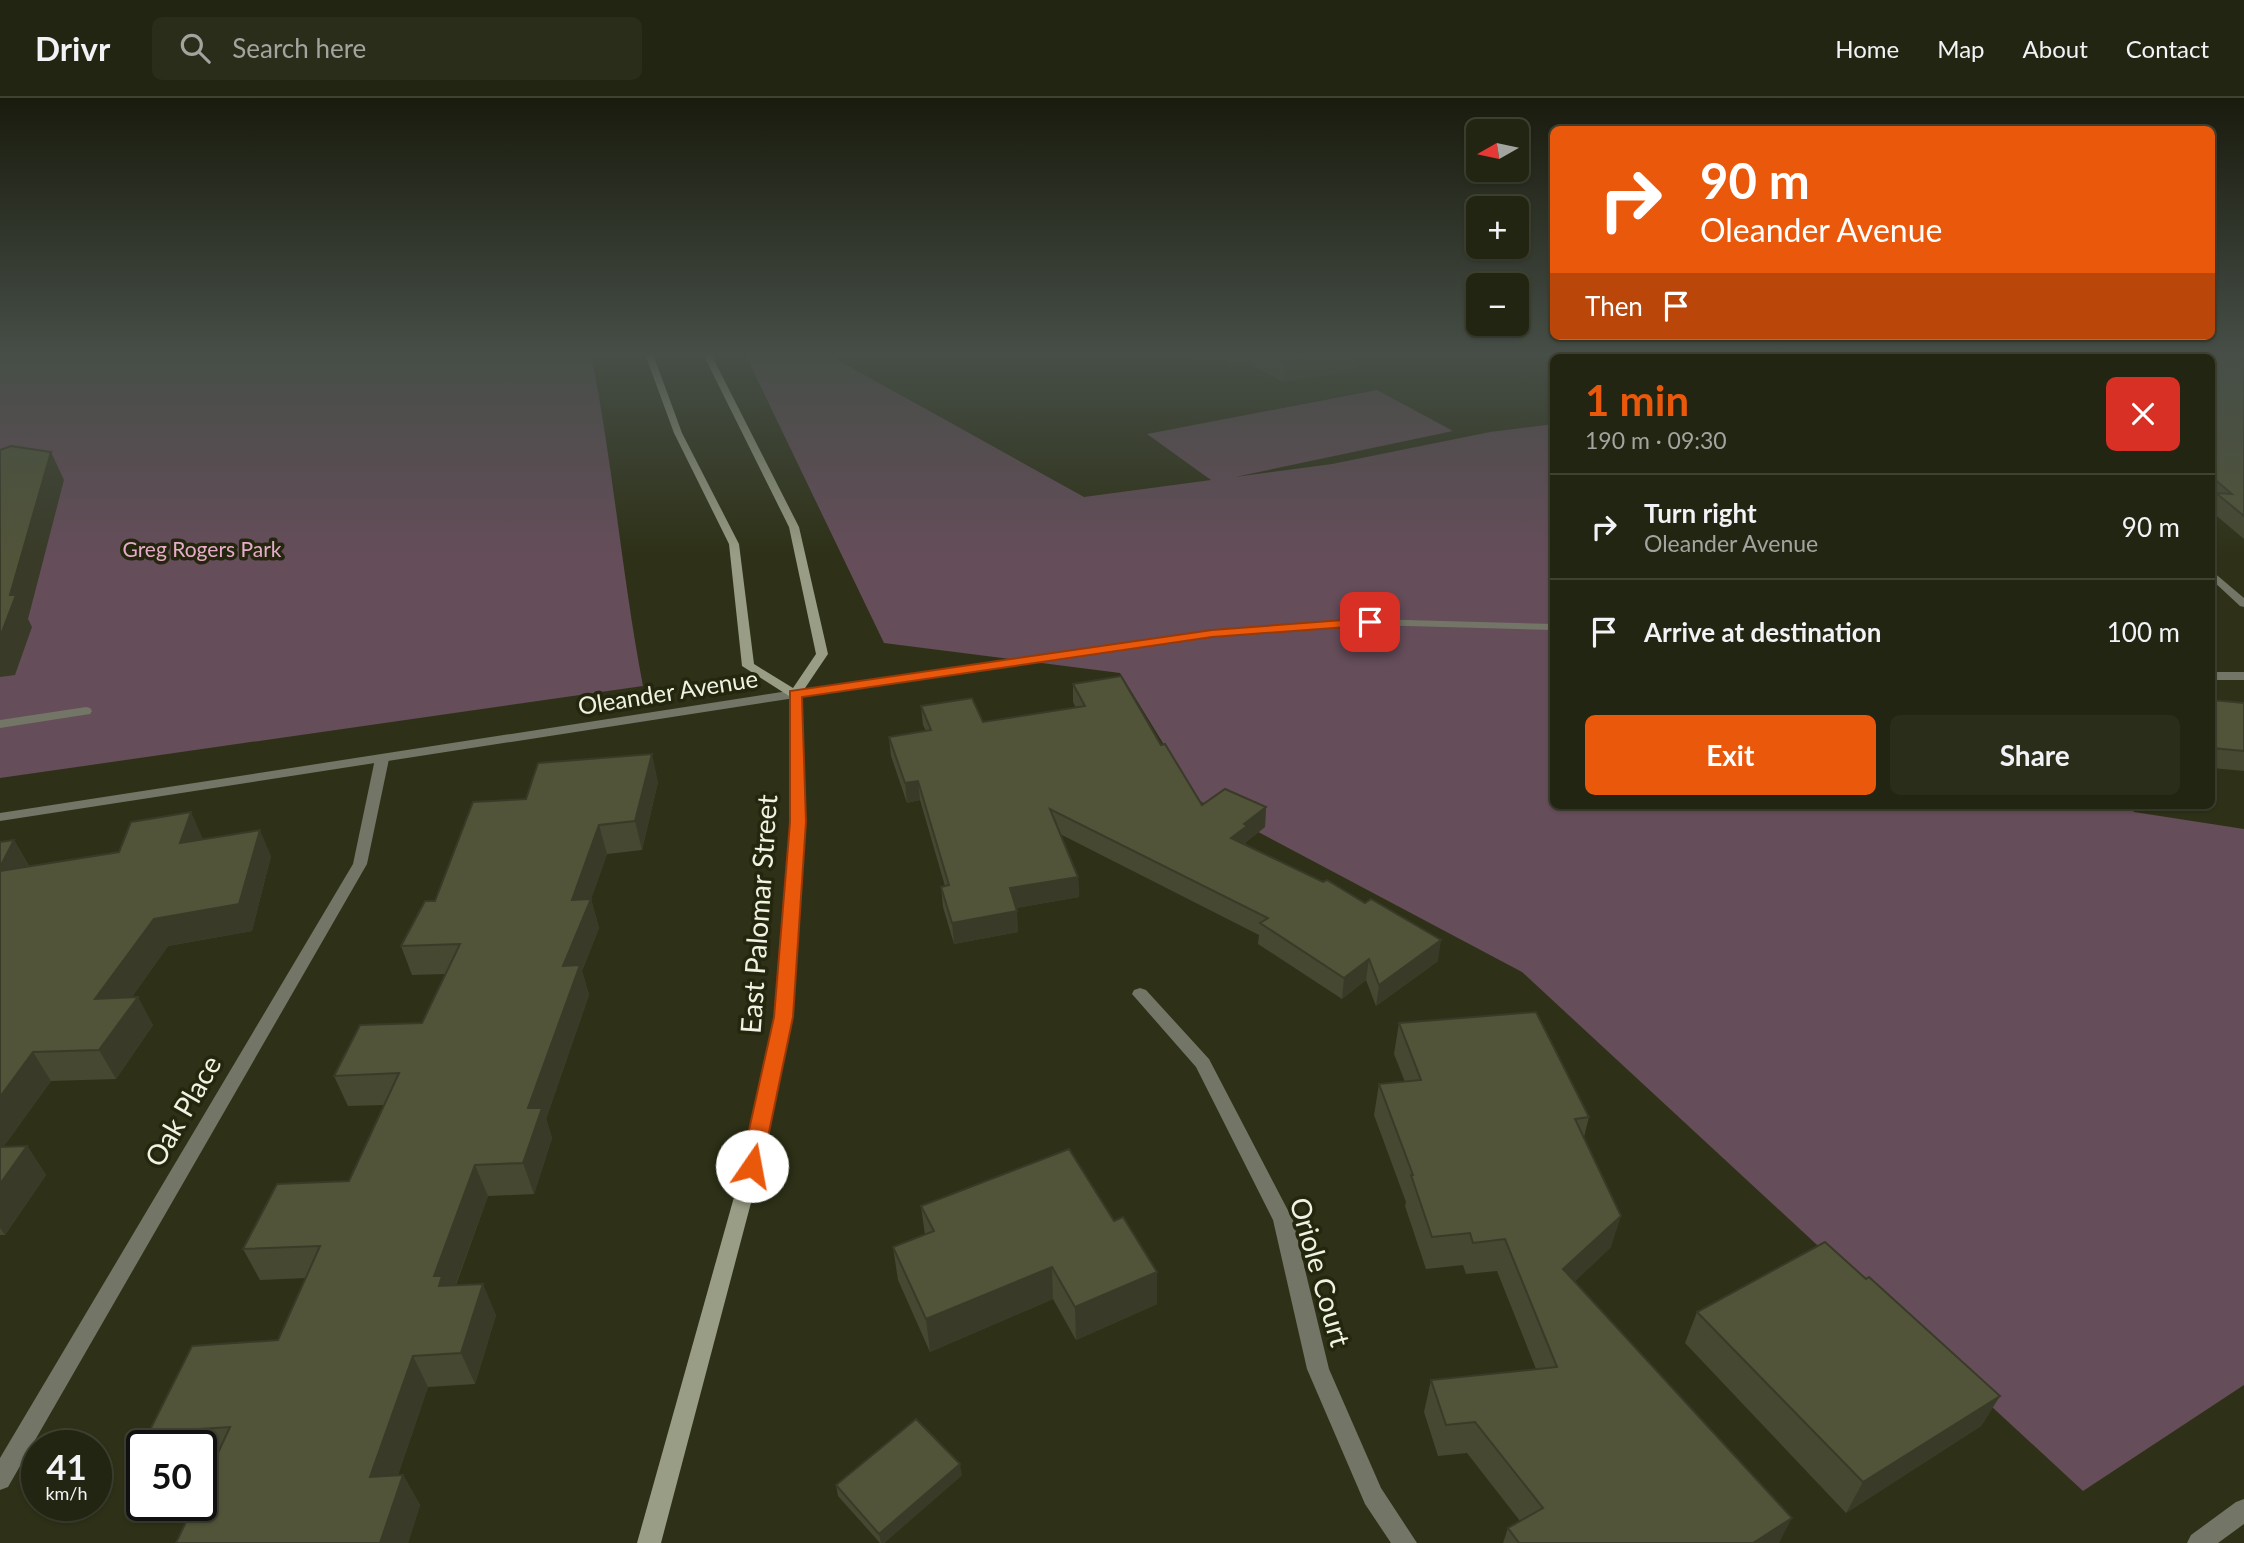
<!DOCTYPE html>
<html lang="en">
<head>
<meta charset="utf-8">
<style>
  :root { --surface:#222511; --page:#2a2d1a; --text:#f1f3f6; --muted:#a2a59f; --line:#3f4231; --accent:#ea580c }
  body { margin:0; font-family:Lato,sans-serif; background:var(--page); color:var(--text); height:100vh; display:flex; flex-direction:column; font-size:26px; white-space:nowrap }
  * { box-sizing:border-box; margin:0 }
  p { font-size:23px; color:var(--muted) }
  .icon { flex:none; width:38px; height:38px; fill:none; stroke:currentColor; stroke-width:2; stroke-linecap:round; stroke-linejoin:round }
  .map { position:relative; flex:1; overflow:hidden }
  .panel { position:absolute; left:1550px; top:256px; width:665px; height:455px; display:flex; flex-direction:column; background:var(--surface); border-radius:10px; box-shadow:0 2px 5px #0004,0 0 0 2px var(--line) }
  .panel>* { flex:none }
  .guide { position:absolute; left:1550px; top:28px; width:665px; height:214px; border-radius:10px; box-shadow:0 2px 5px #0004,0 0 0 2px var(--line); background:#ea580c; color:#fff; overflow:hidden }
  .needle { width:46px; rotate:261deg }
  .fabs { position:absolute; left:1466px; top:21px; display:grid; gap:14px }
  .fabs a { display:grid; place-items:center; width:63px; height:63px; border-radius:10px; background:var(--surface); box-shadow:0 2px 5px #0004,0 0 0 2px var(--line); font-size:35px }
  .speed { position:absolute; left:21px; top:1332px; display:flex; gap:14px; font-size:35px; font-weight:700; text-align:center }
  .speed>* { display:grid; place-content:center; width:91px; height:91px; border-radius:50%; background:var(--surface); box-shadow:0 2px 5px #0004,0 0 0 2px var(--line); line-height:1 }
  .speed small { font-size:18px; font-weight:400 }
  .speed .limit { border:4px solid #111; border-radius:10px; background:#fff; color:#111 }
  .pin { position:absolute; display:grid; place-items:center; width:60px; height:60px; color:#fff; margin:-30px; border-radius:14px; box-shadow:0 4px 10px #0006 }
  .me { position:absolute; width:77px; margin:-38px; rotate:12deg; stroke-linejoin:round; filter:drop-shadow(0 0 5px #0008) }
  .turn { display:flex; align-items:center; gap:24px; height:147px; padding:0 35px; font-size:32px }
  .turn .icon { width:91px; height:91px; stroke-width:2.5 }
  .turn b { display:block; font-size:49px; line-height:60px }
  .then { display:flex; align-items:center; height:66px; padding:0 35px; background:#0003; gap:14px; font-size:26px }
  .round { display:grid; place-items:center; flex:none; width:74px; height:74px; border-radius:10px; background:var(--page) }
  .headline { display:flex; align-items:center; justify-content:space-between; height:119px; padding:0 35px }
  h1 { font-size:42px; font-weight:700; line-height:52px; color:var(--accent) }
  .cta { display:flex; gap:14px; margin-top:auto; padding:14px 35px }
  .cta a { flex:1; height:80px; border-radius:10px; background:var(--accent); color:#fff; font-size:28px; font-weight:700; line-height:80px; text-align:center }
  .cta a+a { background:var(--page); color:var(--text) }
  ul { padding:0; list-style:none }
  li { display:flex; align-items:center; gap:21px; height:105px; padding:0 35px; border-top:2px solid var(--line) }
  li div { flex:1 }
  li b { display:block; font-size:26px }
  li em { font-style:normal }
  header { display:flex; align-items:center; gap:42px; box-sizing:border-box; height:98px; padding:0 35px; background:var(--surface); border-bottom:2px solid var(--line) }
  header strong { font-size:33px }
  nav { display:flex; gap:38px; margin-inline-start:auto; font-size:24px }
  .search { width:490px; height:63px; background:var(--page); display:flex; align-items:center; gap:18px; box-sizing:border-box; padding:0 24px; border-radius:10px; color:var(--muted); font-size:26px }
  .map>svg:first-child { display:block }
  .green { fill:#654d5a }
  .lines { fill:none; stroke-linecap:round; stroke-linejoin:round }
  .path { stroke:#6e715a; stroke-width:2.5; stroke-dasharray:2.5 2.5; stroke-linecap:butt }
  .service { fill:#737566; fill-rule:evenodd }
  .minor { fill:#737566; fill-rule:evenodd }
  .tertiary { fill:#737566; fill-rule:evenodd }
  .secondary { fill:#999d85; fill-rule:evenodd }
  .wall { fill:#464831 }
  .shaded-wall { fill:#393b28 }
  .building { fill:#515439; stroke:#393b28; stroke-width:2 }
  .route { fill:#ea580c; stroke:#983908; stroke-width:2 }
  .labels { text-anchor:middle; stroke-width:7; stroke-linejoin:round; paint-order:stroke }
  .far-park-label { font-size:21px; fill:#e7abcb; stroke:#24270d }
  .street-label { font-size:24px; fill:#f0f3e3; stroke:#24270d }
  .near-street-label { font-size:28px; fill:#f0f3e3; stroke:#24270d }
</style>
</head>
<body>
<header>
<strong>Drivr</strong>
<div class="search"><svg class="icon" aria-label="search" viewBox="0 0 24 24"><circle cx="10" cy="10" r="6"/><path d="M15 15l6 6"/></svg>Search here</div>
<nav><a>Home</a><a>Map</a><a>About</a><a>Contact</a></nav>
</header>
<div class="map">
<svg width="2244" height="1445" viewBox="0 0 2244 1445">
  <rect width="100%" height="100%" fill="#2e3117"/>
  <!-- green -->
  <g class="green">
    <path d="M0,256H591C613,366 622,478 643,588L0,680Z"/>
    <path d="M745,256H827L1084,399L1211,382L1147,336L1377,292L1453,333L1235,379L1332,366L1490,334L1554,326V707H2129L2134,714L2244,731V1287L2083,1393L1522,874L1198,702L1120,575L884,545Z"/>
  </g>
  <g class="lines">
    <!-- path -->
    <path class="path" d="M0,265L67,256"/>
    <!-- service -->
    <path class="service" d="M86,609L90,610L92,613L90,616L0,630V622Z"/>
    <!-- minor -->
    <g class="minor">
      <path d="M2212,473L2244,500V509L2240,508L2212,482Z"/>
      <path d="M382,657L389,661L367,766L8,1389L0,1392V1360L353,766L375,661Z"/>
      <path d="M1140,890L1146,892L1209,961L1293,1122L1329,1271L1381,1390L1417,1445H1391L1365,1406L1307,1271L1273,1122L1196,969L1132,896L1134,892Z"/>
      <path d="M2244,1401V1426L2218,1445H2187L2191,1437L2236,1404Z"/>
    </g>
    <!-- tertiary -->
    <g class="tertiary">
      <path d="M1370,521L1554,526V532L1370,527L1212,539L795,600L0,723V715L795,592L1212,533Z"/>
      <rect x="2212" y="574" width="32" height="8"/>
    </g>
    <!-- secondary -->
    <path class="secondary" d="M645,256H653L682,335L739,446L754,566L793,590L816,556L789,429L703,256H711L799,429L828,556L801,596L805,724L792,919L761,1067L661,1445H637L743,1067L776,919L791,724L789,598L742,568L729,446L674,335Z"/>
  </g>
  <!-- wall -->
  <g class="wall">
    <path d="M1169,256H1357L1356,271L1283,284L1250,265L1233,268L1224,263L1196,264L1188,259L1178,261Z"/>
    <path d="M1765,256H2244V441L2212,414V259H1774Z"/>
    <path d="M1073,586L1161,647L1202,707L1266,709L1265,729L1246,744V747L1438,863L1376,908L1366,882L1342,901L1258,846L1259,837L1060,736L1078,779L1079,799L1016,810L1018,834L954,846L943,809L941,789L945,788L920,702L907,705L891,658L889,639L926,633L923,627L921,608L983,624L1076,610L1073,604Z"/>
    <path d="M2212,602L2244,605V673L2212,670Z"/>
    <path d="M658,684L642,752L607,756L591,801L599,830L582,873L589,897L546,1021L552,1040L534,1096L488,1098L456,1187L496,1217L475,1286L428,1289L398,1377H403L420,1407L408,1445H176L215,1362L201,1363V1348H158L149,1334L278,1242L306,1180L260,1182L243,1151L349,1083L384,1007L348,1008L334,978L422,925L445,876L412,877L401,848L435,803L526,701Z"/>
    <path d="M203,741L271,758L252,833L168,848L132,899L153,927L116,981L51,983L3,1049L27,1048L46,1077L5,1137H0V744L14,742L29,768Z"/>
    <path d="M1399,925L1589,1019L1584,1039L1611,1149L1574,1184L1779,1445H1503L1508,1430L1520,1423L1467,1355L1438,1358L1424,1314L1431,1282L1536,1271L1497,1173L1466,1176L1463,1167L1426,1171L1405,1108L1406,1104L1374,1017L1379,986L1405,984L1394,956Z"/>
    <path d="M921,1108L1157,1206L1076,1242L1053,1201L930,1254L898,1182L893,1149L925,1137Z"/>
    <path d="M1866,1181L2000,1298L1981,1328L1846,1415L1685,1245L1697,1214Z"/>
    <path d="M962,1377L884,1445H880L838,1398L836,1387Z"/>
  </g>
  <!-- shaded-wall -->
  <g class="shaded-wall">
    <path d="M1178,256H1189L1188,259L1178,261Z"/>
    <path d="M1233,256H1250V265L1233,268Z"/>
    <path d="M1326,256H1357L1356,271L1283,284L1285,263Z"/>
    <path d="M51,354L64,382L28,521L32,529L15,577L0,579V539L10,497Z"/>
    <path d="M652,656L658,684L642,752L635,723Z"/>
    <path d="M918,683L920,702L907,705L905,685Z"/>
    <path d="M1266,709L1265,729L1246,744V748L1231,740L1244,726Z"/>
    <path d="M191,714L203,741L180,745Z"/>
    <path d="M599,727L607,756L591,801L599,830L582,873L589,897L546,1021L552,1040L534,1096L523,1065L528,1010L563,868L572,802Z"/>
    <path d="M260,732L271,758L252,833L168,848L111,929L95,901L154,821Z"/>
    <path d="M14,742L29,769L0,777V769Z"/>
    <path d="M1078,779L1079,799L1011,811L1010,790Z"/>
    <path d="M1017,813L1018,834L954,846L952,825Z"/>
    <path d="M1441,842L1438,863L1376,908L1379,887Z"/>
    <path d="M1369,861L1366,882L1342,901L1344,880Z"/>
    <path d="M138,899L153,927L116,981L99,952Z"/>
    <path d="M33,954L51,983L0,1054V999Z"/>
    <path d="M27,1048L46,1077L5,1137L0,1130V1086Z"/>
    <path d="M475,1067L488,1098L451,1199L453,1219L434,1178Z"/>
    <path d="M1621,1118L1611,1149L1554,1203L1563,1171Z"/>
    <path d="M1052,1169L1053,1201L930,1254L926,1221Z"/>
    <path d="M1157,1174V1206L1076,1242L1075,1209Z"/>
    <path d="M483,1186L496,1217L475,1286L461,1255Z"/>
    <path d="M413,1258L428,1289L387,1409L370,1379Z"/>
    <path d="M2000,1298L1981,1328L1846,1415L1863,1384Z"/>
    <path d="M960,1366L962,1377L884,1445H881L879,1436Z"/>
    <path d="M403,1377L420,1407L408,1445H380Z"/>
    <path d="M1792,1420L1779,1445H1753Z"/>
  </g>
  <!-- building -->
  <g class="building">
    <path d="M1271,256H1326L1285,263Z"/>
    <path d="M1807,256H2218L2244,262V418L2216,395L2232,396L2212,379V259H1816Z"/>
    <path d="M11,348L51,354L10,497H16L0,539V352Z"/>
    <path d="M1121,578L1161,647L1165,646L1202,707L1225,691L1266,709L1244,726L1247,728L1231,740L1323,784L1327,782L1365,805L1371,801L1441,842L1379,887L1369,861L1344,880L1260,825L1268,820L1050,711L1078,779L1010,790L1017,813L952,825L941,789L949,787L918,683L905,685L889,639L931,632L921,608L972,600L983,624L1085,608L1073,586Z"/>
    <path d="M2212,602L2244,605V653L2212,650Z"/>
    <path d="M652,656L635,723L599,727L572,802L591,801L563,868L580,867L528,1010H542L523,1065L475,1067L434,1178H442L439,1188L483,1186L461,1255L413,1258L370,1379L403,1377L380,1445H176L194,1407H201V1391L230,1329L149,1334L192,1248L278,1242L320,1148L243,1151L277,1086L349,1083L399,975L334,978L360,927L422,925L460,846L401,848L425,803H435L473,704L526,701L538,665Z"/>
    <path d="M191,714L180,745L260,732L239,806L154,821L95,901L138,899L99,952L33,954L0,999V773L119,754L131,724Z"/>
    <path d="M14,742L0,769V744Z"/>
    <path d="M1536,914L1589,1019L1575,1021L1621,1118L1563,1171L1792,1420L1753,1445H1519L1508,1430L1543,1410L1475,1324L1446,1327L1431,1282L1557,1269L1505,1141L1473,1145L1470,1135L1432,1139L1411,1077H1413L1379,986L1421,982L1399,925Z"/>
    <path d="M27,1048L0,1086V1049Z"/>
    <path d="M1069,1051L1114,1123L1123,1119L1157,1174L1075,1209L1052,1169L926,1221L893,1149L934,1133L921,1108Z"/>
    <path d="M1825,1144L1866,1181L1869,1179L2000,1298L1863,1384L1697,1214Z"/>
    <path d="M916,1321L960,1366L879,1436L836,1387Z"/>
  </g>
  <!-- sky -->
  <linearGradient id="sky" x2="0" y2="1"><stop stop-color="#191b0d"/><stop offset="0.56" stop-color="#464e47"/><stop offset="1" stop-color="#464e47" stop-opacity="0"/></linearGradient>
  <rect width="2244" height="458" fill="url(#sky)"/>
  <!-- route -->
  <path class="route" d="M1370,520L1377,524L1375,527L1212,539L802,599L806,724L793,919L762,1068L759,1073L752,1076L744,1073L741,1068L774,919L790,724V593L1212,532Z"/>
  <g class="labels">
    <!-- far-park labels -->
    <g class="far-park-label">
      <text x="202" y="459">Greg Rogers Park</text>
    </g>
    <!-- street labels -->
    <g class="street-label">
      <text transform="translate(668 595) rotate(-9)" y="8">Oleander Avenue</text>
    </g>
    <!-- near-street labels -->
    <g class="near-street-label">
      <text transform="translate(759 816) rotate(-86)" y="10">East Palomar Street</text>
      <text transform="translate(183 1013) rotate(-60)" y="10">Oak Place</text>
      <text transform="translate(1320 1174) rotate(74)" y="10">Oriole Court</text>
    </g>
  </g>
</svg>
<div class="fabs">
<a><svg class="needle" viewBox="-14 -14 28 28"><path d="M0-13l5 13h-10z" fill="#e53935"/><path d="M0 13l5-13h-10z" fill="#a2a59f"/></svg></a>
<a>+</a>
<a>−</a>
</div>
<div class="speed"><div>41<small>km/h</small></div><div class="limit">50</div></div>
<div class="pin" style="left:1370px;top:524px;background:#d93025"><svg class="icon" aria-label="arrive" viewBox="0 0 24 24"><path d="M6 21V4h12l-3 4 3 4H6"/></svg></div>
<svg class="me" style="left:752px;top:1068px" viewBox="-20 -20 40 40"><circle r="19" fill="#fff"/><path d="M0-13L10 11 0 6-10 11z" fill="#ea580c"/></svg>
<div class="guide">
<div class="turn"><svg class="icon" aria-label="right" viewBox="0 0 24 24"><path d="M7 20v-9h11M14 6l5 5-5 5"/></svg><div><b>90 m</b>Oleander Avenue</div></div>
<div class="then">Then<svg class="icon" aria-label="arrive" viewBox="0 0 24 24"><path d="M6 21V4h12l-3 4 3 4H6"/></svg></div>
</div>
<section class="panel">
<div class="headline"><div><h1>1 min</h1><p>190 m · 09:30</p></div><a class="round" style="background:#d93025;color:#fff"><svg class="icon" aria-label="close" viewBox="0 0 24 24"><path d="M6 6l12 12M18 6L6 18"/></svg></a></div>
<ul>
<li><svg class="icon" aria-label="right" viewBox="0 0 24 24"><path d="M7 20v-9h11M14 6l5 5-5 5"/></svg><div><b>Turn right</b><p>Oleander Avenue</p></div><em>90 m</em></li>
<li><svg class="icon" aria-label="arrive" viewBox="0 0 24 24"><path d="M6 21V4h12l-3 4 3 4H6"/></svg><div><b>Arrive at destination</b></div><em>100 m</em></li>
</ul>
<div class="cta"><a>Exit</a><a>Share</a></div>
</section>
</div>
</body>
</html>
